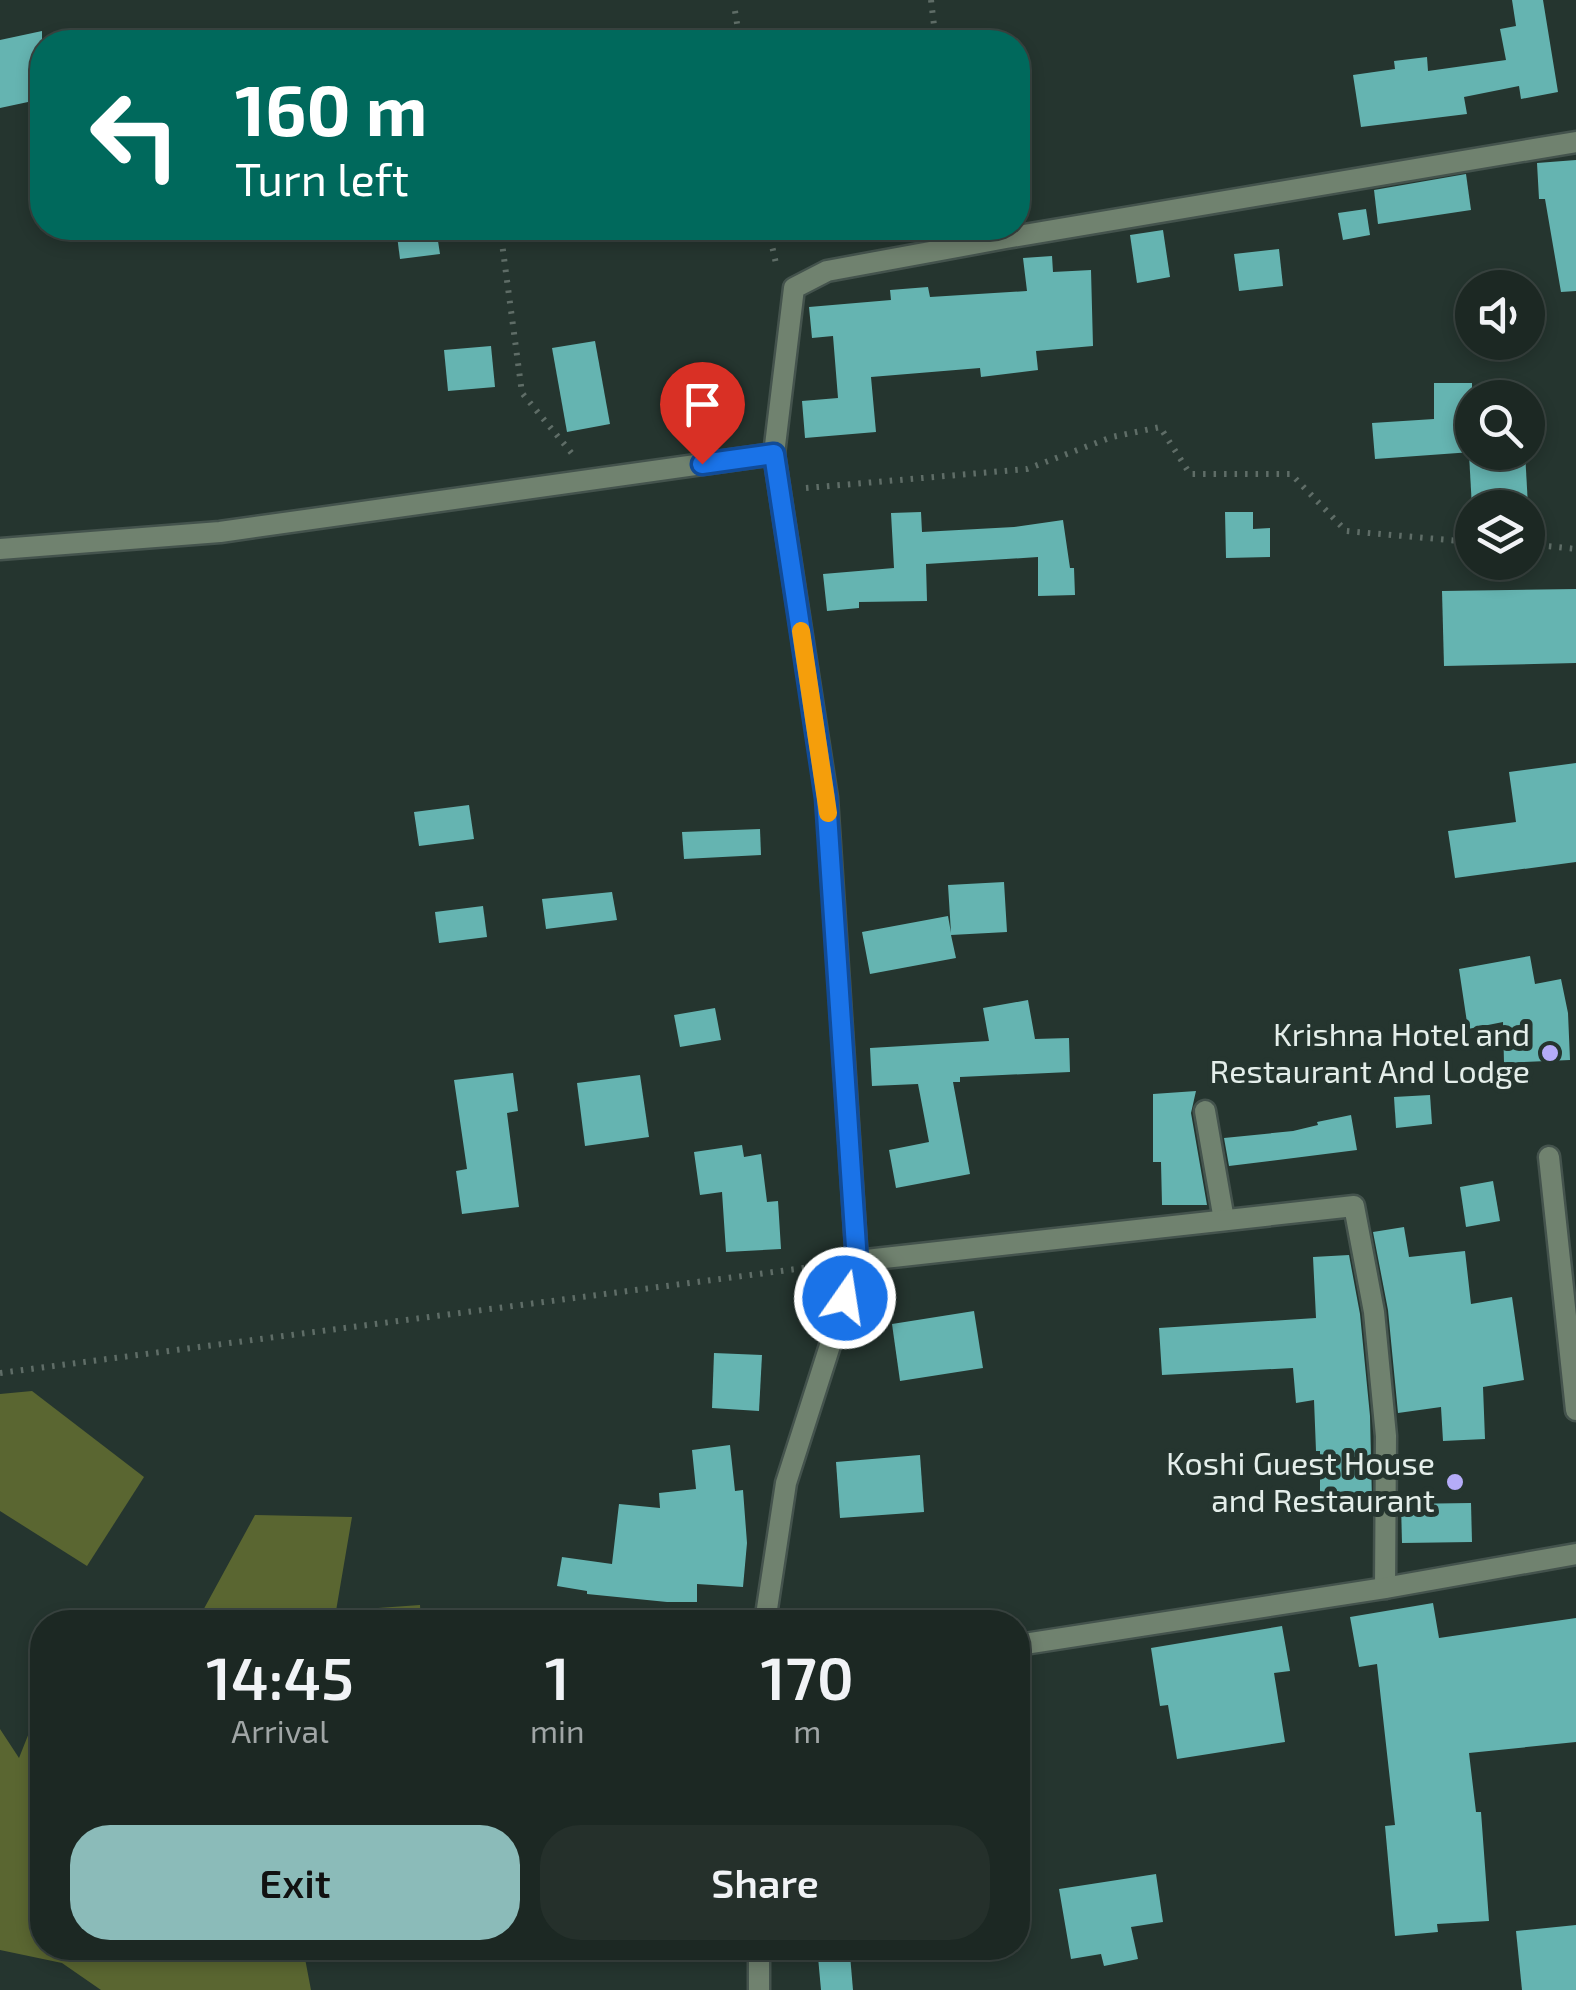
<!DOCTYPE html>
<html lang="en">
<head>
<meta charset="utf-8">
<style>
  :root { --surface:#1c2823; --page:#25302b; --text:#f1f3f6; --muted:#a0a6a6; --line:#3a4441; --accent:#8bbbb9 }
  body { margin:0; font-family:"Exo 2",sans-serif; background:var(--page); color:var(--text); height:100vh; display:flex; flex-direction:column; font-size:38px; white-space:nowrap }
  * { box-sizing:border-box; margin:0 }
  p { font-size:32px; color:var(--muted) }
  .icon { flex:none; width:55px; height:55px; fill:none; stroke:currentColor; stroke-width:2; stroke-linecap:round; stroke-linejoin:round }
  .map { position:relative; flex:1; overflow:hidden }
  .details { position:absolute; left:30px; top:1610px; width:1000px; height:350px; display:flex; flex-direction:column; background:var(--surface); border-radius:40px; box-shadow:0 5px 15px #0003,0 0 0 2px var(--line) }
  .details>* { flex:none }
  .banner { position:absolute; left:30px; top:30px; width:1000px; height:210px; border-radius:40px; box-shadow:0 5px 15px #0003,0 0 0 2px var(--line); background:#00695c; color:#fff; overflow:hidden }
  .buttons { position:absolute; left:1455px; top:270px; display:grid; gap:20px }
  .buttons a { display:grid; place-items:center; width:90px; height:90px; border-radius:50%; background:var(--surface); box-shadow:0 5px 15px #0003,0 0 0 2px var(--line); font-size:50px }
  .pin { position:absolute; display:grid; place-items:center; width:85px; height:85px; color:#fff; margin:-102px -42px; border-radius:50% 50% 50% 0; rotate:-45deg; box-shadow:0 0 10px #0007 }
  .pin .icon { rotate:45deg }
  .me { position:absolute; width:110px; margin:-55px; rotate:13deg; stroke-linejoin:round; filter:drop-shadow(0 0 8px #0008) }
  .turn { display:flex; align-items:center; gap:35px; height:210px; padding:0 40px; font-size:45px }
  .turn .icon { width:130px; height:130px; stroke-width:2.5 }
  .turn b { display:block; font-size:70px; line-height:85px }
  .eta { display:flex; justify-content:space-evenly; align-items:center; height:170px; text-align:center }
  .eta b { font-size:60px; font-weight:600; line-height:70px }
  .action { display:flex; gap:20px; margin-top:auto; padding:20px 40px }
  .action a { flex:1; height:115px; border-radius:40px; background:var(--accent); color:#111; font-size:40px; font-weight:600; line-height:115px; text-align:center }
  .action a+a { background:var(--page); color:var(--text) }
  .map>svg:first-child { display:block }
  .forest { fill:#5a6631 }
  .building { fill:#65b4b1 }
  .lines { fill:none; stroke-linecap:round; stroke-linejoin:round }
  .street-casing { stroke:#44534d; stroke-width:25 }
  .path { stroke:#5f6d67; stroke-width:6; stroke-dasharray:2.5 8; stroke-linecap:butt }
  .street { stroke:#70826f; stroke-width:20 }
  .route-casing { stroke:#114b97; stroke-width:25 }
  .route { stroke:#1a73e8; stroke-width:18 }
  .slow { stroke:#f59e0b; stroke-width:18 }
  .poi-dot { fill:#b5acf8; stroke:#25352f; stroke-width:4 }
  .labels { text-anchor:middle; stroke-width:10; stroke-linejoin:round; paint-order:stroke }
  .poi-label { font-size:32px; fill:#e4eeea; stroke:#25352f; text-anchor:end }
</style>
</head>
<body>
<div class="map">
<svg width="1576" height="1990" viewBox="0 0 1576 1990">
  <rect width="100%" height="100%" fill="#25352f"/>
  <!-- forest -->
  <g class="forest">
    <path d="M32,1391L144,1477L87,1566L0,1511V1394Z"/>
    <path d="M255,1515L352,1517L336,1611L420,1605L421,1622H188L200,1616Z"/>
    <path d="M42,1700V1948H303L311,1990H101L62,1963L0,1950V1729L19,1758Z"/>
  </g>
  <!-- building -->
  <g class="building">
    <path d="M1512,0H1543L1558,92L1521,99L1519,86L1464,97L1467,114L1361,127L1353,75L1395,69L1394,61L1427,57L1428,71L1506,60L1500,29L1516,26Z"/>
    <path d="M42,31V99L0,108V40Z"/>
    <path d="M1576,160V291L1561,292L1545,199H1539L1537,163Z"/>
    <path d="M1466,174L1471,210L1378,224L1374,190Z"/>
    <path d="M1366,209L1370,235L1343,240L1338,213Z"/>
    <path d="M396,228H436L440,254L400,259Z"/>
    <path d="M1163,230L1170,277L1137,283L1130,235Z"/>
    <path d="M1279,249L1283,286L1239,291L1234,254Z"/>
    <path d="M1052,256L1053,272L1091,270L1093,346L1036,351L1038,370L981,377L980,368L871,377L876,432L805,438L802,401L838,398L833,336L812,338L809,307L891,300L890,290L928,287L930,297L1027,291L1023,258Z"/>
    <path d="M595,341L610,424L567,432L552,348Z"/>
    <path d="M491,346L495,387L448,391L444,350Z"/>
    <path d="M1434,383H1472V452L1375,459L1372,423L1434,419Z"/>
    <path d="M1525,452L1528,506L1472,508L1469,454Z"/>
    <path d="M921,512L922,532L1014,527L1063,520L1070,568H1074L1075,595L1038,596V557L926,564L927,601L859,602V608L827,611L823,574L894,568L891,513Z"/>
    <path d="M1225,512H1253V529L1270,528V557L1226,558Z"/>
    <path d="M1576,589V663L1444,666L1442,591Z"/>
    <path d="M1576,763V862L1455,878L1448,831L1516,822L1509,772Z"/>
    <path d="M469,805L474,839L419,846L414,812Z"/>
    <path d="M760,829L761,855L684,859L682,832Z"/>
    <path d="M1004,882L1007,932L951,935L956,958L870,974L862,932L948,916L951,933L948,885Z"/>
    <path d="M612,892L617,920L546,929L542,899Z"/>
    <path d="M483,906L487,937L439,943L435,912Z"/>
    <path d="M1530,956L1535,984L1561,979L1568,1013L1570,1060L1504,1063L1503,1022L1468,1029L1459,969Z"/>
    <path d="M1028,1000L1035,1039L1069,1038L1070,1072L960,1077V1082H953L970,1174L896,1188L889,1150L929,1142L918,1084L872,1086L870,1048L989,1041L983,1008Z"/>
    <path d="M715,1008L721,1040L680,1047L674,1015Z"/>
    <path d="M513,1073L518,1111L507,1113L519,1207L462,1214L456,1171L467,1169L454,1080Z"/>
    <path d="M640,1075L649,1137L585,1146L577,1083Z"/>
    <path d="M1196,1091L1191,1113L1207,1205H1162L1161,1162H1153V1094Z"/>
    <path d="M1430,1095L1432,1124L1396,1128L1394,1097Z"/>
    <path d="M1351,1115L1357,1150L1229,1166L1224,1138L1293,1131L1318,1125L1317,1122Z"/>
    <path d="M742,1145L744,1157L761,1154L767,1202L778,1201L781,1249L726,1252L722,1192L700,1195L694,1152Z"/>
    <path d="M1493,1181L1500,1221L1466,1227L1460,1187Z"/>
    <path d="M1404,1227L1409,1257L1465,1251L1471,1304L1512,1297L1524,1380L1483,1387L1485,1439L1443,1441L1441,1407L1398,1413L1388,1310L1373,1232Z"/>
    <path d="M1349,1255L1360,1314L1370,1416L1372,1501H1320V1451H1316L1314,1400L1296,1403L1293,1368L1162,1375L1159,1328L1316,1318L1313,1257Z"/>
    <path d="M974,1311L983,1368L900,1381L892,1324Z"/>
    <path d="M714,1353L762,1355L759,1411L712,1408Z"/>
    <path d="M730,1445L735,1491L743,1490L747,1543L743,1587L697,1584V1602H667L587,1594V1591L557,1586L562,1557L612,1564L619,1504L660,1508L659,1493L696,1489L692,1450Z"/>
    <path d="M920,1455L924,1512L840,1518L836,1462Z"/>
    <path d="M1471,1503L1472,1542L1402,1543L1401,1504Z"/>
    <path d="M1433,1603L1439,1638L1576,1618V1742L1469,1753L1476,1812H1481L1489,1921L1437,1924L1438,1932L1395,1936L1385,1826L1395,1825L1377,1664L1359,1667L1350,1617Z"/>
    <path d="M1282,1626L1290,1671L1274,1673L1285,1742L1177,1759L1168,1705L1160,1706L1151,1648Z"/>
    <path d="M1156,1874L1163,1922L1131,1927L1138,1959L1104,1966L1101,1954L1071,1959L1059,1889Z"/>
    <path d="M1576,1925V1990H1522L1516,1931Z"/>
    <path d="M850,1955L853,1990H821L818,1957Z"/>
  </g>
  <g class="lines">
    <defs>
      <g id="street">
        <path d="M0,549L220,532L774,454L794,288L827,271L1006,238L1576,142"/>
        <path d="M1205,1111L1224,1220"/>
        <path d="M1549,1157L1576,1410"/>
        <path d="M857,1261L1354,1206L1374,1312L1386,1436L1385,1588"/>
        <path d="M765,1622L786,1483L857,1261L827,798L774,454"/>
        <path d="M1018,1645L1385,1588L1576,1554"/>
        <path d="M759,1948V1990"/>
      </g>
    </defs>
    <!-- street casing -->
    <use href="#street" class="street-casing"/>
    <!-- path -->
    <g class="path">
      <path d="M931,0L936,42"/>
      <path d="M735,11L740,42"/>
      <path d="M500,228L522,393L574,456"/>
      <path d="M768,228L777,268"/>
      <path d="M806,488L1027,469L1112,437L1160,427L1190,474H1291L1346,531L1472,542"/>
      <path d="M1528,544L1576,549"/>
      <path d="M0,1373L827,1265"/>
    </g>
    <!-- street -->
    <use href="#street" class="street"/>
  </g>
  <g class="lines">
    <defs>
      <path id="route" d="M702,464L774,454L826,798L857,1262L845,1298"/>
    </defs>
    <!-- route casing -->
    <use href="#route" class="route-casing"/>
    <!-- route -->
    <use href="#route" class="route"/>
    <!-- slow -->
    <path class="slow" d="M801,631L828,813"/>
  </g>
  <!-- markers -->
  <g class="poi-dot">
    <circle cx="1550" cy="1053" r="10"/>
    <circle cx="1455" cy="1482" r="10"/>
  </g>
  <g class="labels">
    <!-- poi labels -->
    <g class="poi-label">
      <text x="1530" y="1046">Krishna Hotel and<tspan x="1530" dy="37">Restaurant And Lodge</tspan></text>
      <text x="1435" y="1475">Koshi Guest House<tspan x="1435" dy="37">and Restaurant</tspan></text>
    </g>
  </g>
</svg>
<div class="buttons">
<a><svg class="icon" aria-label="sound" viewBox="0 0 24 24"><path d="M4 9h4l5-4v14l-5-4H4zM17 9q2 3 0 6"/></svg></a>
<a><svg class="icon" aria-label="search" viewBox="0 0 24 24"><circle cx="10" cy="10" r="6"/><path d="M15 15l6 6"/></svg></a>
<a><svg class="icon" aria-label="layers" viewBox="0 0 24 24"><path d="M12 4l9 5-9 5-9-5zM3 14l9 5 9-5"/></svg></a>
</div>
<div class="pin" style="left:702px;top:464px;background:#d93025"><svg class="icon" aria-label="arrive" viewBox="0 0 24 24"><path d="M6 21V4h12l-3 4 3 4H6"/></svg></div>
<svg class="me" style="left:845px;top:1298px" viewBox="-20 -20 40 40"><circle r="17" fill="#1a73e8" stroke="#fff" stroke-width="3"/><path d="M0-11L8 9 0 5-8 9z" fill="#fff"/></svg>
<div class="banner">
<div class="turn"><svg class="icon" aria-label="left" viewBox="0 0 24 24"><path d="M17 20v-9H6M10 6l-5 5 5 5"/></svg><div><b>160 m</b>Turn left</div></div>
</div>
<section class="details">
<div class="eta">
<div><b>14:45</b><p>Arrival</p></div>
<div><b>1</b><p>min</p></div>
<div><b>170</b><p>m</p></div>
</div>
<div class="action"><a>Exit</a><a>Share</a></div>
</section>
</div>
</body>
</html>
